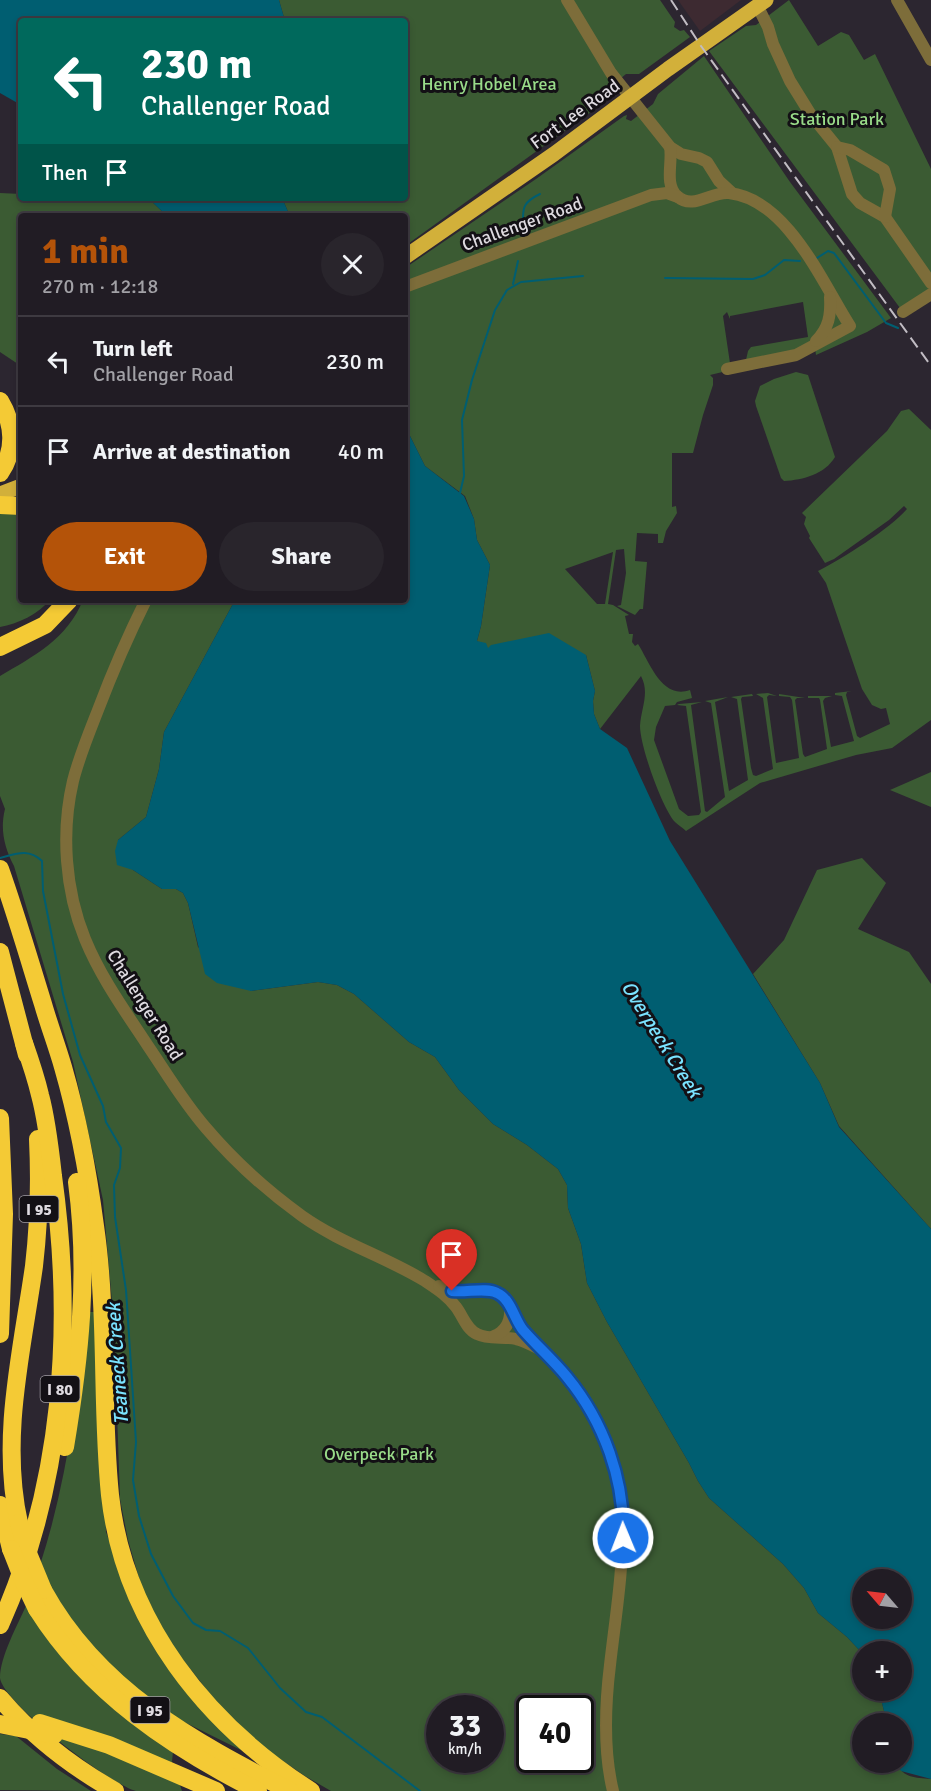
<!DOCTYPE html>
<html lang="en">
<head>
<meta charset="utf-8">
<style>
  :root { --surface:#211c24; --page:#29252c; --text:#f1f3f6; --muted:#a2a1a6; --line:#3e3a41; --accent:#b45309 }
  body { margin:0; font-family:Signika,sans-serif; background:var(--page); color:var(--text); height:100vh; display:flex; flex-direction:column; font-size:22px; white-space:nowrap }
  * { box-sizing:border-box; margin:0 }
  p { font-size:20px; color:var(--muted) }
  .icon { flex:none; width:33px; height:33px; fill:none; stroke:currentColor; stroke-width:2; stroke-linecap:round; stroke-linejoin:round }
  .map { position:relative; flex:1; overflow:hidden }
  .side { position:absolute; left:18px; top:213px; width:390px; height:390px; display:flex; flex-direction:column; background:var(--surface); border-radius:6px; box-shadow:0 3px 9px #0003,0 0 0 2px var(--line) }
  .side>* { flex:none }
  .top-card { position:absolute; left:18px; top:18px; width:390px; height:183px; border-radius:6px; box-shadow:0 3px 9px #0003,0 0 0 2px var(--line); background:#00695c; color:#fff; overflow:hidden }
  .needle { width:39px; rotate:298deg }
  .controls { position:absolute; left:852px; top:1569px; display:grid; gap:12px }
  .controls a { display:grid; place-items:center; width:60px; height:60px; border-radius:50%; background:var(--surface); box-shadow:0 3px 9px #0003,0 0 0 2px var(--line); font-size:30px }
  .speed { position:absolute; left:426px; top:1695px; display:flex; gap:12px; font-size:30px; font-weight:700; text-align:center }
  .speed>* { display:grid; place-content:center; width:78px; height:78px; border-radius:50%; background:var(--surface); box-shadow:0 3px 9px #0003,0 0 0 2px var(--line); line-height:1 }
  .speed small { font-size:15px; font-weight:400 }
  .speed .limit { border:3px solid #111; border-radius:9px; background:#fff; color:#111 }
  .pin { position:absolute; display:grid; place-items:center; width:51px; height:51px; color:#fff; margin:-62px -26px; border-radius:50% 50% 50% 0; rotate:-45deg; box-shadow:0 0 6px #0007 }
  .pin .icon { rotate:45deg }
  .me { position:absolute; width:66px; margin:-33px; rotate:359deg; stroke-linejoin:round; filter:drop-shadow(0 0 4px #0008) }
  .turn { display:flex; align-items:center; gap:21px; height:126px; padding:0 24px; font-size:27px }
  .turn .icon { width:78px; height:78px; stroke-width:2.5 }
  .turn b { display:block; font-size:42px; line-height:51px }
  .then { display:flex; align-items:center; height:57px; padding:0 24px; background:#0003; gap:12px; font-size:22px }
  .round { display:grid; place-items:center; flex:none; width:63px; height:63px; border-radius:32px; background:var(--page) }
  .summary { display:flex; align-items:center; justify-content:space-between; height:102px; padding:0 24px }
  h1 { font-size:36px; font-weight:700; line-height:45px; color:var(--accent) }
  .primary-button { display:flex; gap:12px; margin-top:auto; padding:12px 24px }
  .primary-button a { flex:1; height:69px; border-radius:36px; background:var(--accent); color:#fff; font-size:24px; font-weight:700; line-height:69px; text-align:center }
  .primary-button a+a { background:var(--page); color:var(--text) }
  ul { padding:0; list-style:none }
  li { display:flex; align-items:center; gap:18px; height:90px; padding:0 24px; border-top:2px solid var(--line) }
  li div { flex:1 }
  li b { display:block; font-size:22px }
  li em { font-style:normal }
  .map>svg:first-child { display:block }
  .industrial { fill:#3d2a31 }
  .green { fill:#3b5b33; fill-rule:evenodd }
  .water { fill:#005e71; fill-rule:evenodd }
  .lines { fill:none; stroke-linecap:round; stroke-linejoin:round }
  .stream { stroke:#005e71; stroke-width:2 }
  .minor { stroke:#7d6d3a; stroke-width:12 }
  .major { stroke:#d2b03a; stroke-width:15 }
  .highway { stroke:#f4ca35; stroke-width:18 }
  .rail { stroke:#c1bcc3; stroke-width:2; stroke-dasharray:12 6; stroke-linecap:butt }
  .highway-bridge { stroke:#f4ca35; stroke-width:18 }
  .route-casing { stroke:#114b97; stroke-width:15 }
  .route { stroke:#1a73e8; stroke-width:10 }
  .labels { text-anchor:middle; stroke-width:6; stroke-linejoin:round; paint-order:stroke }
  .shield { fill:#131015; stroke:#a19da3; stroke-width:1.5 }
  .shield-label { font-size:16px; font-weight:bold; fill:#dedae0 }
  .park-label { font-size:18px; fill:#99db89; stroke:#131015 }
  .street-label { font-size:18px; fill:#dedae0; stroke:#131015 }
  .water-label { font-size:20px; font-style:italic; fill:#7ae3ff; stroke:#131015 }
</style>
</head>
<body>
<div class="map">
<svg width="931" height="1791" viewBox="0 0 931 1791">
  <rect width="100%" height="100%" fill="#2c2630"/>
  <!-- industrial -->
  <path class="industrial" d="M678,0H741L700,31Z"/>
  <!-- green -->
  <g class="green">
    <path d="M279,0H660L675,22L674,27L680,31L684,30L690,37L639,74H626L609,88L611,97L606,101L405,246V216H290L282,198H405V21H285Z"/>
    <path d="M789,0L818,46L841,32L849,35L864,60L875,54L931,169V294L903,312L709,51L746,26L756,25Z"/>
    <path d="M704,56L790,182L891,318L867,332L816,355L814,340L801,349L746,360L748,351L751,347L808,337L803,302L730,316V319L727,312L723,316L731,370L710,375L713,378V385L703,415L693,453H672V507L676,506L677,513L666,531L663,543H658V534L637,533L635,561L647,562L643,609H640L635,615L617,606L621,605L626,573L624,549L616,550L608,604L613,605L629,615L625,616L629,634H633L632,642L635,646L638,644C650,663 662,700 690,690L692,698L677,702L675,705L665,706L656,727L654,740L679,809L688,816L699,815L701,812L686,706L677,705L679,704L702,702L691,705L705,811L707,812L725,797L711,703L705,701L728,697L715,702L729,791L748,780L737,699L731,697L752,694L753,696L742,697L741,699L751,768L753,775L756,776L773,769L763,698L756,694L768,693L777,696L769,695L767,697L776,763L799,758L792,700L790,697L779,696V694L805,698H797L795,700L803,754L805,757L827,749L820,700L819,698H808V696H832L825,698L823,701L831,747L854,741L842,696L835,695V693L852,691L847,692L846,695L857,736L860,738L890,724L886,708L881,709L872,705L862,689L826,583L818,571C843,558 890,529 907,509L904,506L889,520L834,559L825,563L809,538L810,536L804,524L806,517L802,513L887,431L901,411L909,409L931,430V720L892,748L856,755L760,783L686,831C683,828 678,825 675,822C662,808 640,746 640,726C641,708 650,693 641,676L600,729L594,714L593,701L595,691L586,655L487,648L477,641L481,626L490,565L477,540L474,519L465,496L425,466L405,426V268L536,179L624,116L627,115L626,119L631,121L653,104L658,94ZM613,552L605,604H597L565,569Z"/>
    <path d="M0,193L21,194V198H148L167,216H21V366L0,352Z"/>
    <path d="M796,372L808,375L835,457C825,474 803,480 784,481L781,478L756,406L755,401L760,386L774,379Z"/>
    <path d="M6,511L21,515V600H50C38,614 18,624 0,627V512Z"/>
    <path d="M83,600H235L164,732L159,769L146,817L118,840L133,870L162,889H176L183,893L188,903L198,947L251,991L318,982L337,985L354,994L409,1042L435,1057L459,1090L493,1124L527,1145L558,1169L567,1185L568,1208L581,1244L587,1283L607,1322L689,1463L698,1481L709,1498L783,1564L804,1588L818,1613L847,1637L862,1653V1690L879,1691L887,1723L862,1724V1762L896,1763C905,1779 914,1777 931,1779V1791H331L305,1776L270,1752L222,1709L173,1647L144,1595L128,1540L120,1499L114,1324L103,1200L73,1062L14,866C4,847 0,829 5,809L0,796V676C34,656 67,639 83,600ZM440,1708H490V1760H440ZM530,1708H580V1760H530Z"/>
    <path d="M931,772V807L890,790Z"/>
    <path d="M862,858L886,883L858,929L909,952L931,984V1229L839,1126L820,1083L753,974L784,940L817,870Z"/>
    <path d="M87,1312H100L106,1532L140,1621L257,1758L168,1714L145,1698L85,1641L56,1596L40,1565C67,1482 77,1398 87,1312Z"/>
    <path d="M26,1606L173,1751L172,1762L182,1791C168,1791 150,1791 136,1791C111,1785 3,1703 0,1678C0,1657 17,1626 26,1606Z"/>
    <path d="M0,1734L16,1736L57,1769L91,1791L0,1790Z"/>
  </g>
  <!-- water -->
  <g class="water">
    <path d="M0,0H279L285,21H21V105L0,93Z"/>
    <path d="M148,198H282L290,216H167Z"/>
    <path d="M405,426L425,466L464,496L474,519L477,540L490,565L481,626L477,641L486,643L488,648L491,645L549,633L586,655L595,691L593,701L594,714L600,729L627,748L670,841L820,1083L839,1127L931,1229V1779L901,1771L896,1763L902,1762V1724L887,1723L879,1691L902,1690V1652L862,1653L847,1637L818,1613L804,1588L783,1564L709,1498L698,1481L689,1463L607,1322L587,1283L581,1244L568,1208L567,1185L558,1169L527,1145L493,1124L459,1090L435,1057L409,1042L354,994L337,985L318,982L251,991L217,983L205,974L188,903L183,893L176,889H162L133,870L117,865L115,851L118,840L146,817L159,769L164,732L235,600H405ZM862,1580H902V1618H862Z"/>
  </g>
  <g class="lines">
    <!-- stream -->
    <g class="stream">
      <path d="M521,234C527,214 515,206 540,194"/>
      <path d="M817,258L828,251L834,253L886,323L898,328"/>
      <path d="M665,278L753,279L765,275L784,260L800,261"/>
      <path d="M513,284L518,261"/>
      <path d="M460,493L464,476L462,420L472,380L495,310L507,290L521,282L583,276"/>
      <path d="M0,858C16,854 28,848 42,861L43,891L63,994L80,1055L103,1106L106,1122L121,1148L120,1168L114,1185L115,1217L126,1290L136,1442L133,1480L139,1516L151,1554L173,1596L193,1623L206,1630L220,1631L248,1648L280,1688L306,1712L322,1717L420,1791"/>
    </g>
    <!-- minor -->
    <g class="minor">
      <path d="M567,0L611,73L670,147L681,154L699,158L707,162L719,181L732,193"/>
      <path d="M897,0L931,60"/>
      <path d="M758,7L768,27L773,44L790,81L811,115L837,147L852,194L860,203L885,217L931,283"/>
      <path d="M670,147C673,162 664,184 677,196C693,211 711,191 729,193C787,199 822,282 850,326L796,355L727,369"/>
      <path d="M837,147L850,150L884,170L890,189L885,217"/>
      <path d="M405,287L651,195L667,193L678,197"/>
      <path d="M903,312L931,294"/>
      <path d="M816,341C829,328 831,315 830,297"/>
      <path d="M146,600C128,636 112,673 98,710C89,733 79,757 73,781C61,832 65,890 85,939C101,978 125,1011 148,1046C167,1074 184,1103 206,1128C234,1161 266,1190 302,1216C340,1243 386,1257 425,1281C437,1289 448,1296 456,1307C463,1316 466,1329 477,1334C488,1340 504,1336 516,1339C526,1341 535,1347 543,1351"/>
      <path d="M439,1286C460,1296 487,1285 500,1294C511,1301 514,1318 522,1328C527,1335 534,1342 540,1348C559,1369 578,1388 591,1412C639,1494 620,1576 610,1665C605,1706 603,1750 613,1791"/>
      <path d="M494,1336C506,1331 511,1321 510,1308"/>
    </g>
    <!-- major -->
    <g class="major">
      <path d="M405,257L554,154L668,69L766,0"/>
      <path d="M0,494L21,486"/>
    </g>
    <!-- highway -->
    <g class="highway">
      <path d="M0,401C14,424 16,450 0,473"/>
      <path d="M0,505L21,506"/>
      <path d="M0,647L45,625L69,600"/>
      <path d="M0,869C16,914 29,959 43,1004C49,1025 57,1046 63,1067C78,1119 88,1173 95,1226C108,1316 101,1406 110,1495C124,1622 206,1724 311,1791"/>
      <path d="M0,952L27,1055"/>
      <path d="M0,1118L4,1214L0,1334"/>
      <path d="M65,1447C80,1357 89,1273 77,1182"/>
      <path d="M0,1505L11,1549"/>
      <path d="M19,1523C0,1438 22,1351 34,1266C39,1223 40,1181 38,1139"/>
      <path d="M43,1590C98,1690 192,1741 290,1791"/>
      <path d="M37,1609C90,1693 171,1747 258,1791"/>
      <path d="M0,1625C63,1485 74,1327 53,1176C50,1149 47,1121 40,1095C36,1078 30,1060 24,1043"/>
      <path d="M0,1698C33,1737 71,1766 115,1791"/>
      <path d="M40,1723L109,1745L216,1791"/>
    </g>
    <!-- rail -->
    <path class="rail" d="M671,0L701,46L931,366"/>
    <!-- highway-bridge -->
    <g class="highway-bridge">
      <path d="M19,1523L27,1551L43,1590"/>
      <path d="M11,1549L24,1582L37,1609"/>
      <path d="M0,1724L54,1735"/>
    </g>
  </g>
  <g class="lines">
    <defs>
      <path id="route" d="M452,1291C466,1293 486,1287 497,1293C511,1299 514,1319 523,1330C537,1346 553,1360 567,1377C604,1422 625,1480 623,1538"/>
    </defs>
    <!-- route casing -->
    <use href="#route" class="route-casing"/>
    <!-- route -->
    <use href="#route" class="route"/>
  </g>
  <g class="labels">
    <!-- shield labels -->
    <g class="shield">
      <rect x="19.5" y="1196" width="39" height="26" rx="4.5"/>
      <rect x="40.5" y="1376" width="39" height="26" rx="4.5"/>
      <rect x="130.5" y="1697" width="39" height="26" rx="4.5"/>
    </g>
    <g class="shield-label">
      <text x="39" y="1215">I 95</text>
      <text x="60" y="1395">I 80</text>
      <text x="150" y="1716">I 95</text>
    </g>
    <!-- park labels -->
    <g class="park-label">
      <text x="489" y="90">Henry Hobel Area</text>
      <text x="837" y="125">Station Park</text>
      <text x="379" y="1460">Overpeck Park</text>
    </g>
    <!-- street labels -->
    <g class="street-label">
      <text transform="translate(575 114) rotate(-36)" y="6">Fort Lee Road</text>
      <text transform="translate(522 224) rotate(-20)" y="6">Challenger Road</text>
      <text transform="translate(145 1005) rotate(58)" y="6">Challenger Road</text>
    </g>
    <!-- water labels -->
    <g class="water-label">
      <text transform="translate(662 1039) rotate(58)" y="7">Overpeck Creek</text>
      <text transform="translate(117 1364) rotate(-94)" y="7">Teaneck Creek</text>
    </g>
  </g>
</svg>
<div class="controls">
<a><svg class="needle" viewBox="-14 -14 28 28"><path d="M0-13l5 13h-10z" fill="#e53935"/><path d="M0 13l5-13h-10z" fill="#a2a1a6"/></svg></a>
<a>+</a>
<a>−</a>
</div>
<div class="speed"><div>33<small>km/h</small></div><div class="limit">40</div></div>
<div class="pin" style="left:452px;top:1291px;background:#d93025"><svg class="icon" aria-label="arrive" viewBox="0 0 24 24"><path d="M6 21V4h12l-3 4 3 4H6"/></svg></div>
<svg class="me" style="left:623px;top:1538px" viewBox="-20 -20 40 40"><circle r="17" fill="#1a73e8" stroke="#fff" stroke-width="3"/><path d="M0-11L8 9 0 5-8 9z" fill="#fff"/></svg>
<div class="top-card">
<div class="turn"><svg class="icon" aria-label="left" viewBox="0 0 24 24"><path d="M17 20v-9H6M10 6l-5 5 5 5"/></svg><div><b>230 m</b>Challenger Road</div></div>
<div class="then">Then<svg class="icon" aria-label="arrive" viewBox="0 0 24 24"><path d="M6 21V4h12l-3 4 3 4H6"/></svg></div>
</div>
<section class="side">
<div class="summary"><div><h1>1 min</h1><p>270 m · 12:18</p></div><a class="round"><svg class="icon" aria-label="close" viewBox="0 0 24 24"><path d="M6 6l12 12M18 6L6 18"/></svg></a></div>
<ul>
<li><svg class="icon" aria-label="left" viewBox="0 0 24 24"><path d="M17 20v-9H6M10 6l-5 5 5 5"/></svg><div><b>Turn left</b><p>Challenger Road</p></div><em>230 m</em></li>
<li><svg class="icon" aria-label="arrive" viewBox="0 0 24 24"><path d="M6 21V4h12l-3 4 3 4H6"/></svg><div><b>Arrive at destination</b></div><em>40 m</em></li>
</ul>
<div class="primary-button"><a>Exit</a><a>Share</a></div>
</section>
</div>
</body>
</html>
